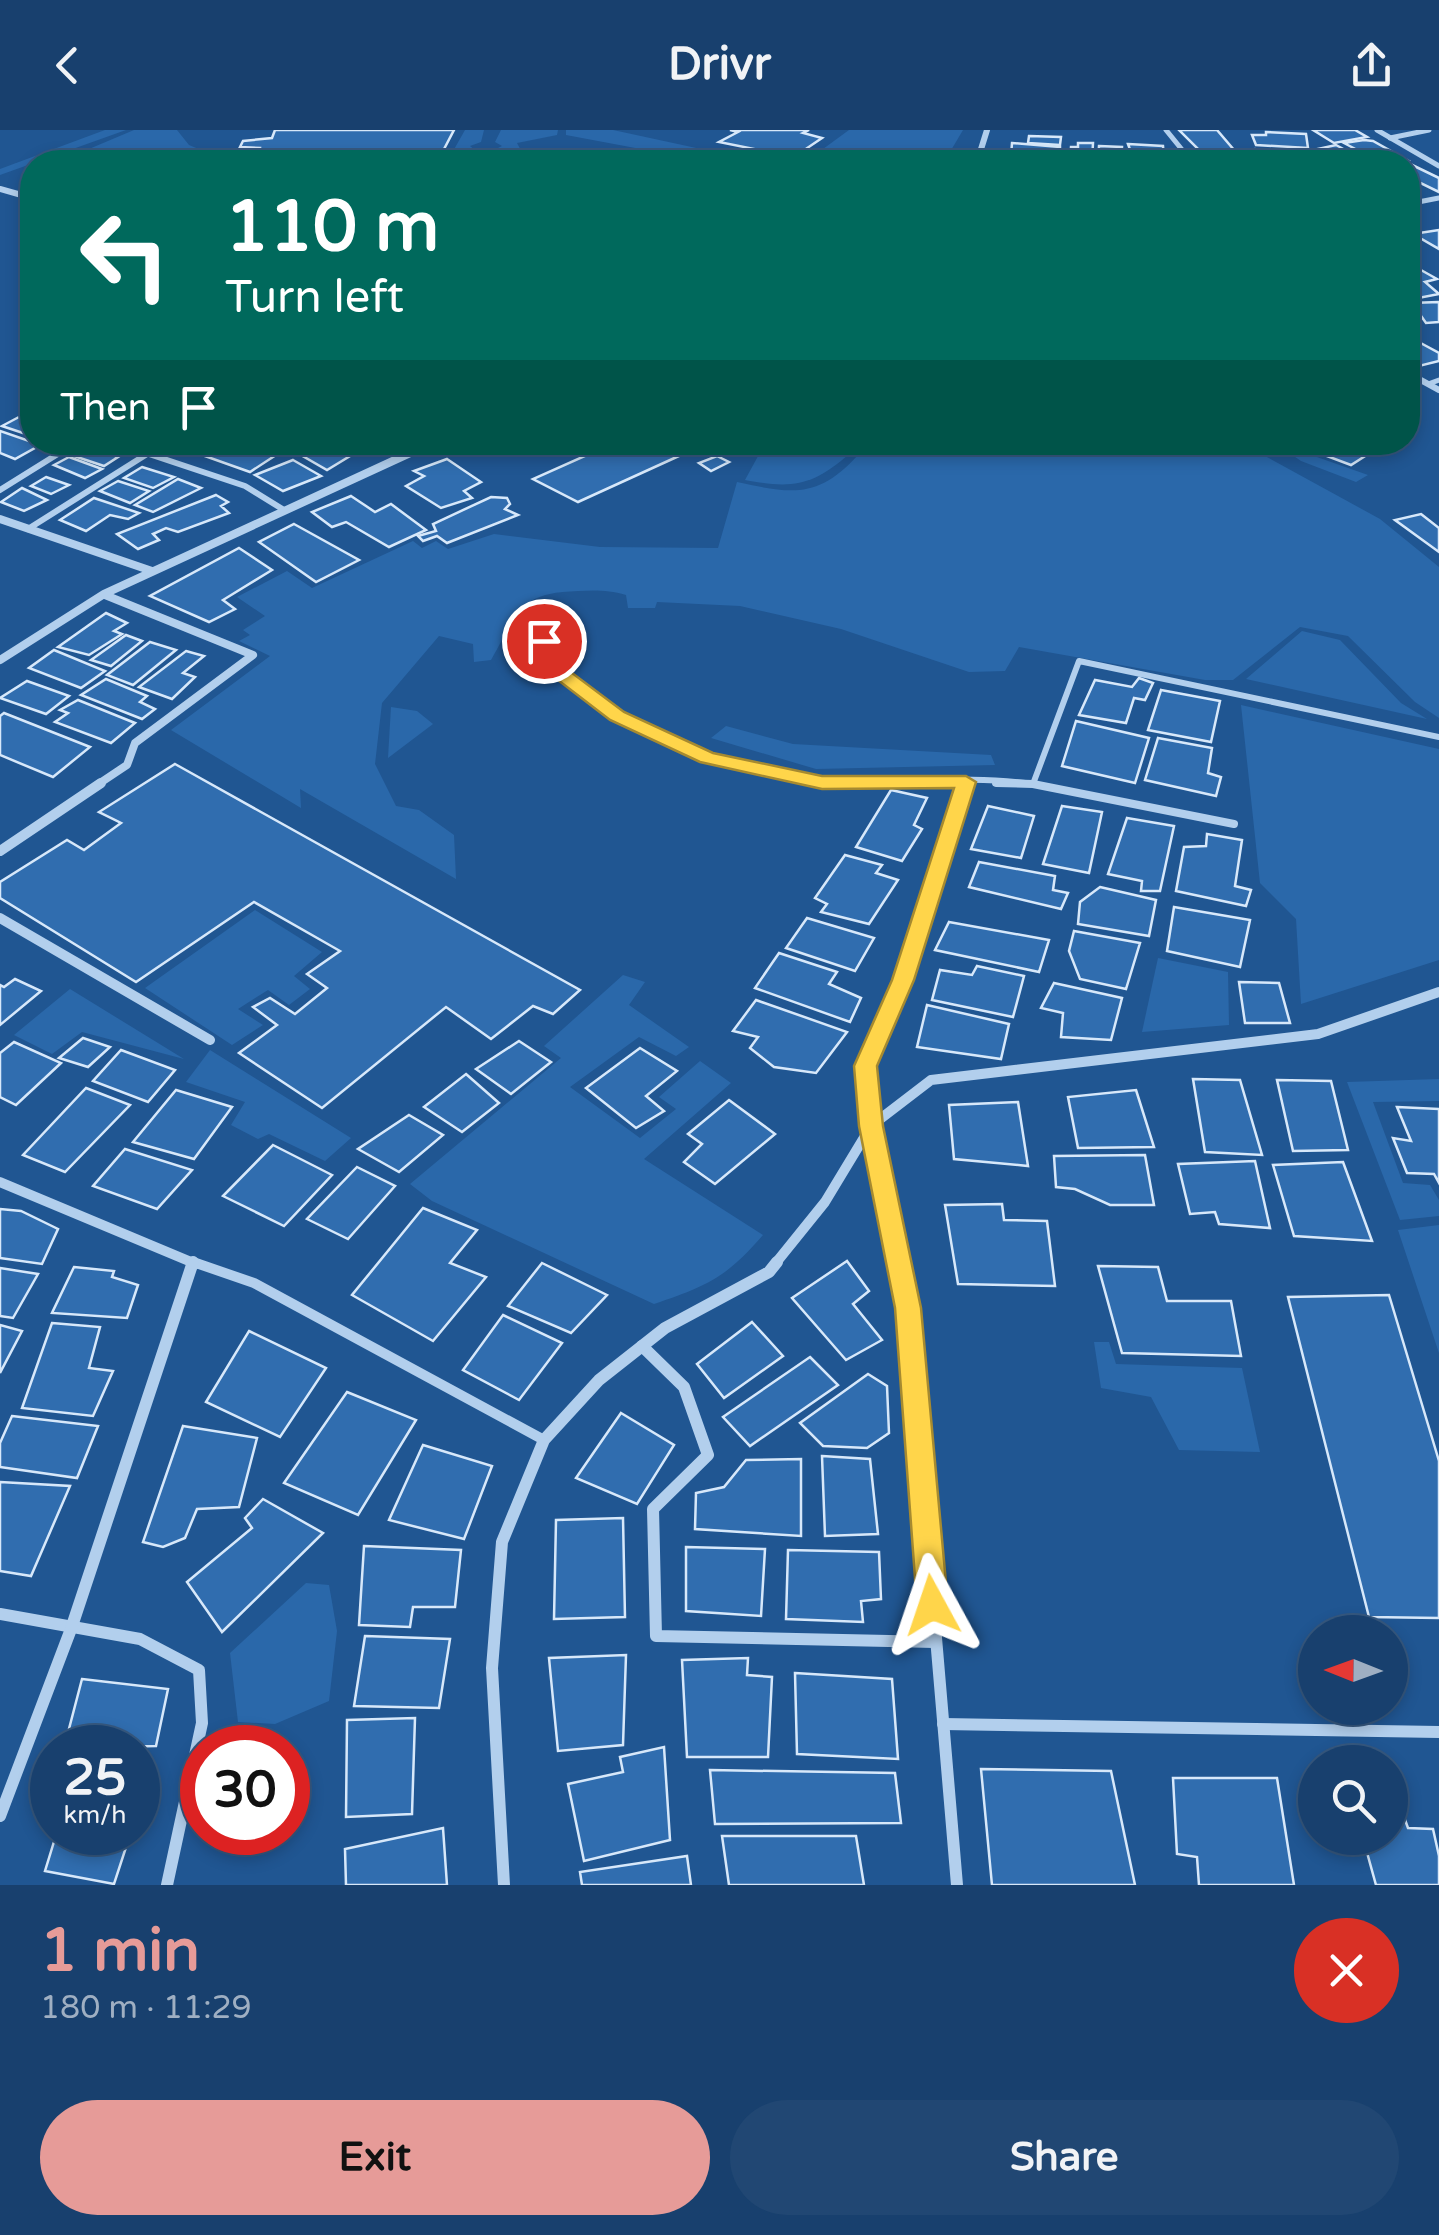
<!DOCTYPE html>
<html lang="en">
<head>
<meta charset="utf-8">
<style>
  :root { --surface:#18406e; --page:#214773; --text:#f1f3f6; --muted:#9fafc2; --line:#365981; --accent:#e69b98 }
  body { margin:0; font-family:"Varela Round",sans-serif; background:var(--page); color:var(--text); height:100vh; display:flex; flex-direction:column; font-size:38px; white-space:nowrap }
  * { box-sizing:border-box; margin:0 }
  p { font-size:32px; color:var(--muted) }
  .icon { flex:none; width:55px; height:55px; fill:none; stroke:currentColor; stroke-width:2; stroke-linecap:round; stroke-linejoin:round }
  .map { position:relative; height:1755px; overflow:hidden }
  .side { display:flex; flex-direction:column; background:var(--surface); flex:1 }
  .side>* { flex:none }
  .top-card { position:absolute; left:20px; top:20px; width:1400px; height:305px; border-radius:40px; box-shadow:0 5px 15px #0003,0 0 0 2px var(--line); background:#00695c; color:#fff; overflow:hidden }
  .needle { width:65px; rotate:271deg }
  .tools { position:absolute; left:1298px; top:1485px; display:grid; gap:20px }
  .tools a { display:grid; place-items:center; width:110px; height:110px; border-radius:50%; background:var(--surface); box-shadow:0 5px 15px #0003,0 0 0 2px var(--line); font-size:50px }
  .speed { position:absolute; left:30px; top:1595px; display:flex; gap:20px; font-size:50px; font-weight:700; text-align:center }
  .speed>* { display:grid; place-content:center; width:130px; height:130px; border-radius:50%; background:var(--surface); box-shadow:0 5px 15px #0003,0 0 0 2px var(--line); line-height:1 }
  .speed small { font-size:25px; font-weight:400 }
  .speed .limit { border:15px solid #d22; background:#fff; color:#111 }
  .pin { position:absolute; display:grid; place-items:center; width:85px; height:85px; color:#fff; margin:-42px; border:5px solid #fff; border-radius:50%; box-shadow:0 2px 10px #0007 }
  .me { position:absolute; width:110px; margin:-55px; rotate:355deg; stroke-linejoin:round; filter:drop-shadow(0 0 8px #0008) }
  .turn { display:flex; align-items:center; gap:35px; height:210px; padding:0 40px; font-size:45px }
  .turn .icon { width:130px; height:130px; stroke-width:2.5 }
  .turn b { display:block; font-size:70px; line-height:85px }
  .then { display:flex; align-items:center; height:95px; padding:0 40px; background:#0003; gap:20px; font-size:38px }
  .round { display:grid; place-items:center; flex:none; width:105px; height:105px; border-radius:52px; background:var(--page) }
  .overview { display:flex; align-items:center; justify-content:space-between; height:170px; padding:0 40px }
  h1 { font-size:60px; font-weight:800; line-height:75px; color:var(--accent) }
  .cta { display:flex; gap:20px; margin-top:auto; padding:20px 40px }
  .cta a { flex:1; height:115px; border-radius:60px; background:var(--accent); color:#111; font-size:40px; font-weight:800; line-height:115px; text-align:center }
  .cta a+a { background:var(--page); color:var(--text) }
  header { display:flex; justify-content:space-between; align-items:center; height:130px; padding:0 40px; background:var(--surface); font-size:45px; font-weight:800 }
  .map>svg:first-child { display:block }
  .green { fill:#2a68aa }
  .building { fill:#306daf; stroke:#d7e8fa; stroke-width:2.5 }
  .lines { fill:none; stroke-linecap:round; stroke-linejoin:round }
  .service-far3 { stroke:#b2cfed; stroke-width:5 }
  .service-far2 { stroke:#b2cfed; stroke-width:6 }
  .service-far1 { stroke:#b2cfed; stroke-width:8 }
  .service { stroke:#b2cfed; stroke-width:10 }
  .minor-far3 { stroke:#b2cfed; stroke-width:6 }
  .minor-far2 { stroke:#b2cfed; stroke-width:8 }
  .minor-far1 { stroke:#b2cfed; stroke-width:10 }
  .minor { stroke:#b2cfed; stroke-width:12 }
  .route { fill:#ffd54a; stroke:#a68a30; stroke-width:2.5 }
</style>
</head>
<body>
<header><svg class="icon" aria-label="back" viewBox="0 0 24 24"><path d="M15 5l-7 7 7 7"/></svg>Drivr<svg class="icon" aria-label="share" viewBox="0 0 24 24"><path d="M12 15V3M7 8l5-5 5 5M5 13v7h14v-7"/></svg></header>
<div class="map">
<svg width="1439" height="1755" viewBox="0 0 1439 1755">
  <rect width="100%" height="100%" fill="#205692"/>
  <!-- green -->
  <g class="green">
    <path d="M105,0H126L0,45V39Z"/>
    <path d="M134,0H177L189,15L201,20L198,26L223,28L222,32H166L168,30L148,27L136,32H76L87,28L89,19Z"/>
    <path d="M465,0H484L481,12L470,16L476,21L468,32H414L421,23H452Z"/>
    <path d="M501,0H558L557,5L517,13L526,30L489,32L492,21L502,16L495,12Z"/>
    <path d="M566,0H613L761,32H710L566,5Z"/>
    <path d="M849,0H963L944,32L808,30Z"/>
    <path d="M778,312L848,313L849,324C813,356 792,359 745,350L763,317Z"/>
    <path d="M1304,312L1338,313L1314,326L1368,345L1356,352L1301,331L1282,318Z"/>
    <path d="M858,313L1227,312L1254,320L1380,389L1439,437V588L1415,572L1348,506L1300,497L1233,550H1205L1019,517L1005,541L969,542L841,499L740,476L657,472L655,478H628L626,465C609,460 595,460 578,461C517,463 519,482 491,530L474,532L473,514L439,506L382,573L375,634L396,676L419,680L454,705L456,749L300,659L301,678L171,600L270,526L239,511L250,505L243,500L265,486L237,467L287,441L312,458L413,411L422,418L436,411L448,419L494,404L600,417L718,418L737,352C792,364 818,369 858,325Z"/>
    <path d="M1302,501L1340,510L1401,573L1427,589L1246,549Z"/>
    <path d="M1241,575L1439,619V830L1301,874L1296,789L1260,753Z"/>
    <path d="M391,577L417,581L433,594L388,628Z"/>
    <path d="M726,596L793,614L991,625L995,635L816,639L711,608Z"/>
    <path d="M255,780L322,822L294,846L310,859L289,875L268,860L238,879L263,895L232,915L145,858Z"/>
    <path d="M1158,828L1228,842L1229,895L1142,902Z"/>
    <path d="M623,845L645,852L629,875L689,917L676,926L639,907L570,957L640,1008L676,979L659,967L700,931L731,953L644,1029L763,1105C726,1148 707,1156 654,1174L432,1071L410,1054L561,928L544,916Z"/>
    <path d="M70,859L184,929L82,902L52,924L14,905Z"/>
    <path d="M210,920L351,1008L325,1031L269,1004L258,1009L231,995L245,972L186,952Z"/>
    <path d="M1439,949V971L1373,972L1403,1053L1430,1055L1439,1070V1086L1400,1090L1347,952Z"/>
    <path d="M1439,1095V1223L1398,1100Z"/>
    <path d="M1094,1212H1109L1116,1234L1242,1238L1260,1322L1179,1320L1151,1267L1101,1258Z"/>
    <path d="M306,1453L329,1455L337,1501L329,1571L275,1594L238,1592L230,1523Z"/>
  </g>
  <!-- building -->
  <g class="building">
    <path d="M275,0H454L443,21L414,20L409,32H276L278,27L259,25L260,18L240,17L243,11L272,8Z"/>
    <path d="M730,0H809L803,3L822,8L794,27L719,12L738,2Z"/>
    <path d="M1179,0H1217L1234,20L1201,22Z"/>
    <path d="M1313,0H1355L1367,7L1334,13Z"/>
    <path d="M1266,2L1306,4L1308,18L1256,15L1252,5H1266Z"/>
    <path d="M1029,6L1061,7L1060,15L1028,13Z"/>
    <path d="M1364,10L1373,11L1407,30L1380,32L1344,13Z"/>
    <path d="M1012,13L1060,17V29L1011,26Z"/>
    <path d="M1078,13H1093L1092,32L1070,31L1071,17H1078Z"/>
    <path d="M1128,14L1163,16L1164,28L1132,25Z"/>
    <path d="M1336,15L1360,28L1336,32L1313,20Z"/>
    <path d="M1099,16L1122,17L1121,32H1098Z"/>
    <path d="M1299,18L1324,32L1286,30L1273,22Z"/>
    <path d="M1255,19L1278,32H1248L1233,23Z"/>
    <path d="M1408,33L1439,48V62L1408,47Z"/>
    <path d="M1439,100V119L1413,104Z"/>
    <path d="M1412,135L1437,149L1425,152L1439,164L1408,170V136Z"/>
    <path d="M1439,172V192L1426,193L1412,173Z"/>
    <path d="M1415,210L1439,223V231L1419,236L1408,230V212Z"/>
    <path d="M19,287L32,291V306L2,296Z"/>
    <path d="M0,301L32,312L42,314L15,329L0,323Z"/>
    <path d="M197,312H248L279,323L250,342L185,319Z"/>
    <path d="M311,312L350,326L327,340L294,321Z"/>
    <path d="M616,312L703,315L578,372L533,349Z"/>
    <path d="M1343,312H1351L1373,321L1351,335L1324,325Z"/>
    <path d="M88,316L118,327L104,336L71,325Z"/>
    <path d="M717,326L729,332L711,341L699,333Z"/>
    <path d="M69,327L102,339L85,348L54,335Z"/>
    <path d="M447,329L481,352L464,361L472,368L441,378L406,356L424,346L414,341Z"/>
    <path d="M293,330L321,346L283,361L255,345Z"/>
    <path d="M142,337L174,347L153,358L124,348Z"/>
    <path d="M46,347L69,355L51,364L31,356Z"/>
    <path d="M178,349L201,358L153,382L135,375Z"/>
    <path d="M118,351L149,361L130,373L100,361Z"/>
    <path d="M22,358L47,370L24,381L1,372Z"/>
    <path d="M216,365L228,372L221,376L229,383L178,402L166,398L153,404L159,410L138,419L117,404Z"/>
    <path d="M351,366L375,382L391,374L426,400L389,417L346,392L332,397L312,382Z"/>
    <path d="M491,367L507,368L510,374L505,379L518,385L447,413L437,406L423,411L418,406L436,401L433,394Z"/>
    <path d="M94,368L139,383L128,389L110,385L86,401L60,390Z"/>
    <path d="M1421,384L1439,398V422L1395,390Z"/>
    <path d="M294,394L359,430L316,452L259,412Z"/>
    <path d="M239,418L272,440L223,470L235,479L209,492L150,466Z"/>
    <path d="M106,483L127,493L114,501L122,504L89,525L58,517Z"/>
    <path d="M126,505L142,511L111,536L91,530Z"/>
    <path d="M150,512L176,520L133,555L107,545Z"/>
    <path d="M54,520L105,541L81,558L29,538Z"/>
    <path d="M186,521L204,526L183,543L195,547L172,569L139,557Z"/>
    <path d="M1139,548L1153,553L1145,570L1134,568L1126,593L1079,585L1095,550L1132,557Z"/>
    <path d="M106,549L147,566L140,572L155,579L142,589L81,565Z"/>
    <path d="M27,551L69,566L46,584L0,568Z"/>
    <path d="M1161,560L1220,571L1211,612L1148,600Z"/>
    <path d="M78,570L135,593L111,613L55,592L68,583L60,580Z"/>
    <path d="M4,583L90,617L53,647L0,625V586Z"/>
    <path d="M1076,591L1149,608L1135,653L1062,636Z"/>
    <path d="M1158,608L1212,618L1208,643L1221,647L1216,666L1145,650Z"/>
    <path d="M175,634L580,860L553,884L533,876L491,909L446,877L322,978L239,923L277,895L253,877L270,868L295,884L327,858L307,844L340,821L254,772L136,852L0,768V752L67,710L84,720L121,693L99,682Z"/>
    <path d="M891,660L927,668L914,695L922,699L902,731L856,717Z"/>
    <path d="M988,676L1034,686L1021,728L971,719Z"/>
    <path d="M1062,676L1102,682L1089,743L1043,734Z"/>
    <path d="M1127,688L1174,696L1160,761H1141L1142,751L1108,744Z"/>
    <path d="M1207,704L1242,710L1235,756L1251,760L1246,776L1176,761L1184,717L1206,716Z"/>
    <path d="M845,725L882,735L876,743L898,750L869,794L821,782L827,774L815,768Z"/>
    <path d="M979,732L1055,746L1053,760L1068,763L1061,779L969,757Z"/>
    <path d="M1100,757L1156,770L1149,806L1078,794L1080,772Z"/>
    <path d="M1174,777L1250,790L1240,837L1167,821Z"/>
    <path d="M807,788L874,808L855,841L786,818Z"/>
    <path d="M949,792L1049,810L1039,842L935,820Z"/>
    <path d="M1074,801L1140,813L1126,859L1080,849L1069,821Z"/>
    <path d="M779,823L837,842L829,854L861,868L850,892L755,858Z"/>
    <path d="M977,836L1024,846L1013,887L932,870L940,840L972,845Z"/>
    <path d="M15,849L41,861L0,895V855L4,857Z"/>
    <path d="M1239,852L1279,853L1290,893H1245Z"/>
    <path d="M1054,853L1122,868L1111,910L1061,907L1063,883L1041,878Z"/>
    <path d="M756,870L847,902L816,943L774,937L750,918L758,907L733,901Z"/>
    <path d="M927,875L1009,894L1001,929L917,917Z"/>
    <path d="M83,908L110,917L88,937L59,928Z"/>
    <path d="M519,911L551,932L511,964L476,939Z"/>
    <path d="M14,912L61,933L16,975L0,967V923Z"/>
    <path d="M640,918L677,941L646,966L664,981L636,998L586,958Z"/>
    <path d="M121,920L175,940L148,972L93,951Z"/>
    <path d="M466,944L499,973L462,1002L424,977Z"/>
    <path d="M1193,949L1240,950L1262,1025L1205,1022Z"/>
    <path d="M1277,950L1331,951L1348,1020L1293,1021Z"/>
    <path d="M86,958L130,975L65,1042L23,1025Z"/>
    <path d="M176,960L232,977L194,1029L133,1012Z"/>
    <path d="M1136,960L1154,1017L1078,1018L1068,967Z"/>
    <path d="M729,970L775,1004L715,1054L684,1032L702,1014L688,1004Z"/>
    <path d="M1018,972L1028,1036L954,1029L949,975Z"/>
    <path d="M1397,977L1439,979V1053L1434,1044L1407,1043L1393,1008L1411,1011Z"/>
    <path d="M409,985L443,1005L399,1042L358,1019Z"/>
    <path d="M273,1015L332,1045L284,1096L223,1066Z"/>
    <path d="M125,1019L192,1040L157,1079L93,1056Z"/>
    <path d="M1145,1025L1154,1075H1110L1075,1059L1056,1057L1054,1026Z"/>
    <path d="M1255,1031L1270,1098L1219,1094L1215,1082L1190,1084L1178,1034Z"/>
    <path d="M1343,1032L1372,1111L1294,1106L1273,1035Z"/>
    <path d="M357,1037L395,1056L348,1109L307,1089Z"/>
    <path d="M1002,1074L1004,1090L1047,1091L1055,1156L958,1154L945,1075Z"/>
    <path d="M423,1078L477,1100L450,1133L486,1147L433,1211L352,1165Z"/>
    <path d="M0,1079L21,1081L58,1099L42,1134L0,1128Z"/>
    <path d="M847,1131L869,1161L853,1174L882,1210L846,1230L792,1168Z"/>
    <path d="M542,1133L607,1165L571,1203L508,1176Z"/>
    <path d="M1098,1136L1158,1137L1167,1171H1231L1241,1226L1122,1223Z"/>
    <path d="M74,1137L114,1141L112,1147L138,1155L127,1188L52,1183Z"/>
    <path d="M0,1138L38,1144L13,1188L0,1186Z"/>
    <path d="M1389,1165L1439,1331V1488L1369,1487L1288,1167Z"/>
    <path d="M503,1185L562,1213L519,1270L463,1240Z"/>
    <path d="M752,1192L783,1226L724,1268L697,1234Z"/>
    <path d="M52,1193L100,1197L89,1238L113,1241L93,1286L22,1278Z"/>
    <path d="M0,1195L22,1201L0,1243Z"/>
    <path d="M249,1201L326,1238L280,1307L206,1272Z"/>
    <path d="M810,1227L838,1255L750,1316L723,1287Z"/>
    <path d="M868,1244L887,1256L889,1303L867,1318L823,1316L800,1293Z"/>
    <path d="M347,1262L416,1290L358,1385L284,1353Z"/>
    <path d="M621,1283L674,1315L637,1374L576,1348Z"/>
    <path d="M12,1286L98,1296L77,1348L0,1337V1313Z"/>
    <path d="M183,1296L257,1308L239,1377L197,1379L185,1408L163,1417L143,1412Z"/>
    <path d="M423,1315L492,1336L464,1409L389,1390Z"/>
    <path d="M822,1326L870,1329L878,1404L825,1406Z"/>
    <path d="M801,1329V1406L695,1399L696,1363L724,1357L746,1330Z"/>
    <path d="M0,1352L70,1356L31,1446L0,1441Z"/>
    <path d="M263,1369L323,1403L222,1502L187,1452L252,1398L245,1388Z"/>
    <path d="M623,1388L625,1487L554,1489L556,1390Z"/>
    <path d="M364,1416L461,1420L455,1477H413L410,1497L359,1495Z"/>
    <path d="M686,1417L765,1419L761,1486L686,1481Z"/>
    <path d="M788,1420L879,1422L881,1469L861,1471L863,1492L786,1489Z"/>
    <path d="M365,1506L450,1509L439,1578L354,1576Z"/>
    <path d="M626,1525L623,1615L558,1621L549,1528Z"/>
    <path d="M748,1528L747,1545L772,1547L768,1627H687L682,1530Z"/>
    <path d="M795,1543L892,1549L898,1629L797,1624Z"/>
    <path d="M82,1549L168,1559L156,1616L64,1618Z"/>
    <path d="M415,1588L412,1684L346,1687L347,1590Z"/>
    <path d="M664,1617L670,1710L584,1731L568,1654L623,1642L620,1627Z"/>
    <path d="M981,1639L1111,1641L1135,1755H992Z"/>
    <path d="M710,1640L895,1643L901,1693L715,1694Z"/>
    <path d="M1173,1648H1277L1294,1755H1199L1197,1727L1177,1724Z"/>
    <path d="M1391,1651L1408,1698L1433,1699L1439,1726V1755H1376L1363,1708H1390Z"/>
    <path d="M443,1698L447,1755H346L345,1719Z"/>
    <path d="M57,1702H131L114,1754L45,1741Z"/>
    <path d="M722,1706H856L864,1755H729Z"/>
    <path d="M687,1726L691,1755H582L580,1742Z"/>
  </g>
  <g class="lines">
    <!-- service-far3 -->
    <g class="service-far3">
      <path d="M1166,0L1192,32"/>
      <path d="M1377,0L1439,36"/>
      <path d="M1390,8L1429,0"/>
      <path d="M1408,74L1439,68"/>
      <path d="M1428,254L1439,250"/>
    </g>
    <!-- service-far2 -->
    <g class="service-far2">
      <path d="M113,312L245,356L284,380"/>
      <path d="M0,360L77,312"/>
      <path d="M28,399L147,324"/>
      <path d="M544,511C550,521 554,536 562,544C614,599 751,649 826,652C896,654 969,644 1039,655"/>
      <path d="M1033,654L1079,531L1439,607"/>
    </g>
    <!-- service-far1 -->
    <g class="service-far1">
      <path d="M996,653L1033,654L1234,694"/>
      <path d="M196,1133L200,1134"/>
    </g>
    <!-- service -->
    <path class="service" d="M196,1133L254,1153L544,1310"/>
    <!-- minor-far3 -->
    <g class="minor-far3">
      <path d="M977,32L987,0"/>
      <path d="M0,59L32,68"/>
      <path d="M1408,243L1439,260"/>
    </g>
    <!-- minor-far2 -->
    <g class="minor-far2">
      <path d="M0,389L152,441"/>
      <path d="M0,530L104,464L434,312"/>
      <path d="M97,655L127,635L135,613L253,525L105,465"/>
    </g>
    <!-- minor-far1 -->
    <g class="minor-far1">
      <path d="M0,721L101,653"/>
      <path d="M0,788L210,910"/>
      <path d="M0,1052L196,1134"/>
      <path d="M775,1134L825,1072L871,996L931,950L1318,904L1439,862"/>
      <path d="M899,1134L871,996L866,936L903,850L966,653"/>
    </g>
    <!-- minor -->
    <g class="minor">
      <path d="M899,1132L908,1178L957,1755"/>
      <path d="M642,1216L684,1257L708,1325L653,1379L656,1506L935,1512"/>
      <path d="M0,1484L140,1509L199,1540L202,1593L167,1755"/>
      <path d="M943,1594L1439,1602"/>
      <path d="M0,1686L71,1499L193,1132"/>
      <path d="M504,1755L492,1538L502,1412L544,1310L599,1250L665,1198L769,1142L777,1132"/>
    </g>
  </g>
  <!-- route -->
  <path class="route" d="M544,505L550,507L568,540L624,582L713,623L822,646H966L976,652L914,850L877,936L883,996L921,1178L948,1475L943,1485L932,1489L922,1485L917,1475L895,1178L859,996L854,936L892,850L954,658L822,659L700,632L610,590L554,547L535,511Z"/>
</svg>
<div class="tools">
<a><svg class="needle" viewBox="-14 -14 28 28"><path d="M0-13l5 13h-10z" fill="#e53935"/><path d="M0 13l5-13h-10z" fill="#9fafc2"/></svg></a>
<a><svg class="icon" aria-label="search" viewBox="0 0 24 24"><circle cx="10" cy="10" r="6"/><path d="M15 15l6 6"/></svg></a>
</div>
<div class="speed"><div>25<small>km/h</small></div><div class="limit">30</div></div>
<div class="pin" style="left:544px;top:511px;background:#d93025"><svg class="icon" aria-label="arrive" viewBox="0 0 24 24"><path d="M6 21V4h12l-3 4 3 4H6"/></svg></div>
<svg class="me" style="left:932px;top:1475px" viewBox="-20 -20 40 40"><path d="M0-17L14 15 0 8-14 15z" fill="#ffd54a" stroke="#fff" stroke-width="4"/></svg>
<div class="top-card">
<div class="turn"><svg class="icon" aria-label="left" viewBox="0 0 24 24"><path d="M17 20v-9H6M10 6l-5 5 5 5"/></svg><div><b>110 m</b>Turn left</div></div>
<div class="then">Then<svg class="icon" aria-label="arrive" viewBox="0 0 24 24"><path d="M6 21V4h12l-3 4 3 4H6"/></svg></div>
</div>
</div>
<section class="side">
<div class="overview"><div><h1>1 min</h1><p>180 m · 11:29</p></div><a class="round" style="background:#d93025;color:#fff"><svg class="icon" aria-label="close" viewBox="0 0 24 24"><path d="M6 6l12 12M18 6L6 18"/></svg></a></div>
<div class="cta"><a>Exit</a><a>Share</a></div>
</section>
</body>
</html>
